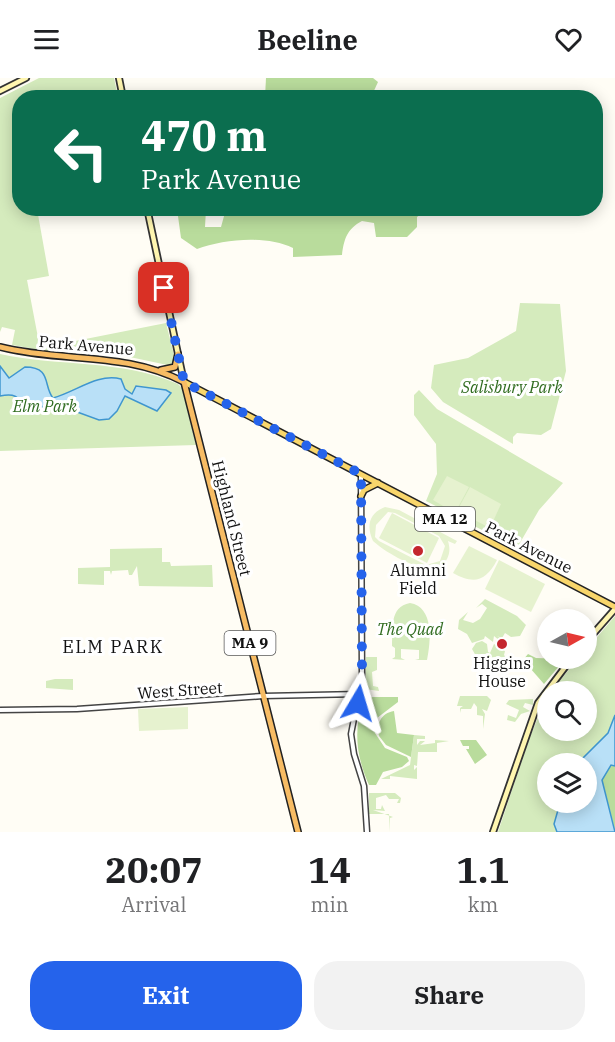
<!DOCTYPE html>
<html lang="en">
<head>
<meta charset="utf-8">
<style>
  :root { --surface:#fff; --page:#f2f2f2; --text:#202124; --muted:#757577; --accent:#2563eb }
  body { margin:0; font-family:"IBM Plex Serif",serif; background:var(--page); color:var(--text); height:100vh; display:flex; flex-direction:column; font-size:22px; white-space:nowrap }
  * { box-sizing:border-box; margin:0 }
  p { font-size:20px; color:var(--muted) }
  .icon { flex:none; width:33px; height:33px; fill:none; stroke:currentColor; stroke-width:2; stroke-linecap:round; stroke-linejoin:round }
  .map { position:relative; height:754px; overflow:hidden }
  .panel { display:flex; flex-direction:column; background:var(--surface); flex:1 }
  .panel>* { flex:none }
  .banner { position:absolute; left:12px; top:12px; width:591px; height:126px; border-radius:24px; box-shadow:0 3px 15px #0003; background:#0b6e4f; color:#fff; overflow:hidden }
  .needle { width:39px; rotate:82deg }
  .tools { position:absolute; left:537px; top:531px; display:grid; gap:12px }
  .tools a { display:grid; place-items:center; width:60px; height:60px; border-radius:50%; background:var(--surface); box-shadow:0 3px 15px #0003; font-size:30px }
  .pin { position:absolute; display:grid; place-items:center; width:51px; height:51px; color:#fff; margin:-26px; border-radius:12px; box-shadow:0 3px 9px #0006 }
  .me { position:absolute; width:66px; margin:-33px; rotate:7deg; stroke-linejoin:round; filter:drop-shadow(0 0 4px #0008) }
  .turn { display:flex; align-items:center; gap:21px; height:126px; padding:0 30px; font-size:27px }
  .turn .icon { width:78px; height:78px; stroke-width:2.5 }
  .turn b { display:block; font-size:42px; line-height:51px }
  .eta { display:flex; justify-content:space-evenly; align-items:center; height:102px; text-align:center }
  .eta b { font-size:36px; font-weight:800; line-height:42px }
  .cta { display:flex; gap:12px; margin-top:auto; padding:12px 30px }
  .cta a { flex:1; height:69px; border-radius:24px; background:var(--accent); color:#fff; font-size:24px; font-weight:800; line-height:69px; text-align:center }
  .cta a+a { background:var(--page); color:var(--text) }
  header { display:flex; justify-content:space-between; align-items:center; height:78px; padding:0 30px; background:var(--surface); font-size:27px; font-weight:800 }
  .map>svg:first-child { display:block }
  .green { fill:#d5ebbd; fill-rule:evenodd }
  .forest { fill:#b9dc9c }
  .pitch { fill:#e6f2cf; fill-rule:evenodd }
  .water { fill:#b9e0f7; stroke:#3f96cf; stroke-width:1.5 }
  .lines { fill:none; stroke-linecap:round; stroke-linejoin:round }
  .tertiary-casing { stroke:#444; stroke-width:7 }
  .secondary-casing { stroke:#333; stroke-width:8 }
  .primary-casing { stroke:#222; stroke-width:8 }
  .trunk-casing { stroke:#222; stroke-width:8 }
  .tertiary { stroke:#fff; stroke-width:4 }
  .secondary { stroke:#fff6b0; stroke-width:4.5 }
  .primary { stroke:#f9d66b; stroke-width:5 }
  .trunk { stroke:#f7bc64; stroke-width:5 }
  .route { stroke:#2563eb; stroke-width:10; stroke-dasharray:0 18 }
  .poi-dot { fill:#c4262e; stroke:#fff; stroke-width:2 }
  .labels { text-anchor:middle; stroke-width:6; stroke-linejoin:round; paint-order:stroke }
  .shield { fill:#fff; stroke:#585858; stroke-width:1.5 }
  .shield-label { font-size:15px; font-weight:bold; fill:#111 }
  .street-label { font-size:16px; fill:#111; stroke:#fff }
  .park-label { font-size:16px; font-style:italic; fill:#2f6b1f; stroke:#fff }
  .poi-label { font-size:16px; fill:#111; stroke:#fff }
  .neighbourhood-label { font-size:18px; letter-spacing:1.5px; fill:#111; stroke:#fff }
</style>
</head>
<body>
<header><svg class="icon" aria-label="menu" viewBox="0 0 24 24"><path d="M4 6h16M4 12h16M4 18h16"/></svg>Beeline<svg class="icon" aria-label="heart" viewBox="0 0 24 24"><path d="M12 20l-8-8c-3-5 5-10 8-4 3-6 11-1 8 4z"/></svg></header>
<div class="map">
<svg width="615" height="754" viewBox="0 0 615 754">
  <rect width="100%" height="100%" fill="#fffdf5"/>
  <!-- green -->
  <g class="green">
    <path d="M39,0H114L118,19L20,20V130L37,131L49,198L27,202L40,270L166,245L175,281L172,288L111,275L46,273L12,267L15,252L2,249L0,254V20Z"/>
    <path d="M520,225L560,226L566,293L551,351L541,357L517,355L513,359V366L443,324L431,310L434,287L468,280L516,253Z"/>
    <path d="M0,276C60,289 121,281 178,306L182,310L196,367L0,373Z"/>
    <path d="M419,312L437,331L563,405L539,432L517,470L426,423L437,396L436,366L414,337V317Z"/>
    <path d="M162,470V484H170L171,488L212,487L213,509L139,508L137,488L132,497H129L128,492L112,493L111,497L110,493H104V507L78,506V490L110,489V471Z"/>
    <path d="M485,521L517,538L526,547L520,558L511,559L505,555L502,560L497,558L502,561L500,563L494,558L493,564L485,558L484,561L472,565L467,556L458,551L459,542L468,534L463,542L473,545L480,541L487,530L482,526L476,530Z"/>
    <path d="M410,525C434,529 431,563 427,582H415L419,581V572L401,571V580L405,582L392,581L395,579V570L392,568C393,551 389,529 410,525Z"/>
    <path d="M615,538V754H498L529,661L547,618L548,652H586V614L551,613L578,581L586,580L587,571ZM548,686H586V724H548Z"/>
    <path d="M482,563L487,566L488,574L490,575L494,566L505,573L504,577L508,582L490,581L487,576L483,582L508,583L504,588L505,592L503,588L490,583L489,587L480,585L472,571L476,565Z"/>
    <path d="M366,579H377V592L372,594L373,608L378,609L379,613L365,611Z"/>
    <path d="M55,601H73V612L46,610V603Z"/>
    <path d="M460,618H487L491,622L487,633L482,631L485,636L483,651V638L477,637V629L474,625L471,631H461L460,635V630L463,628H457Z"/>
    <path d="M533,621V627L525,625L523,629L530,633L521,636L515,644L507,642L508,637L516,640L519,632L506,626L509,622Z"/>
    <path d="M414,657L425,658V661H417V667L420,663H425L420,667L435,665V662L449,663L437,665V674H418L417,688L414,687V692L417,689V701L390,698V701H381L410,687Z"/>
    <path d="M369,715H395L401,720L400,725H397L399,721H389L386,717L376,720V731H381L382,727L385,733L373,732L393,739L390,740V754L389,736H369Z"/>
  </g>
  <!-- forest -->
  <g class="forest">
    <path d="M266,0H373L378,4L372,17L363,19H265Z"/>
    <path d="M177,131H206L205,149H221L226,131H428L417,139V149L407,159H376L374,145L362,143C347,151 344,161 342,177L293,179V170C266,157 224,161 197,171L181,160Z"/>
    <path d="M528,576L536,580L565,581L544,606L523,582Z"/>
    <path d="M374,619H398V624L377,640L375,655L385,670L407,679L409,683L402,689L383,694L376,707H369C356,678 353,651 364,620Z"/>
    <path d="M394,633L397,655L414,657L411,679L386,667L379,658C376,646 381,635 394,633Z"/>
    <path d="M460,662H476L487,677L475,686L466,671H469V668H463Z"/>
    <path d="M611,687L615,688V751L602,702Z"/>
  </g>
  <!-- pitch -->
  <g class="pitch">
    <path d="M447,398L469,409L455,435L433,422Z"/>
    <path d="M470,409L501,426L490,450L457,433Z"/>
    <path d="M385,429L399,432L457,463L455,466L448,463C450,470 450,475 447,481C434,504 387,476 373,463C366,448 369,435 385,429ZM388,434L395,435L439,458L445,468L440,483L426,487L379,463L375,459L376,447Z"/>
    <path d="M392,435L439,460L427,485L379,460Z"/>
    <path d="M469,468L497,482C486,503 474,507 453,495Z"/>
    <path d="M499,482L545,506L531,534L485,511Z"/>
    <path d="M188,629V651L139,653L138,631Z"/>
  </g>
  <!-- water -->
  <g class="water">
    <path d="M0,288L9,300L25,289C52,289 43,308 53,320C76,314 97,295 121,301L125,311L132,316L136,308L166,312L171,315L157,333L125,318L117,333L109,341L99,342L47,323L40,333L33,336C16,328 25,313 0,318Z"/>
    <path d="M615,637V688L611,687L602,702L615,754H557L554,746L560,725L586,724V686L578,685L608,655Z"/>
  </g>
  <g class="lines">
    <defs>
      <g id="tertiary">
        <path d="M361,397L362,600L351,656L354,676L364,708L367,754"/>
        <path d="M0,632L77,631L263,618L361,616"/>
      </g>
      <g id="secondary">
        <path d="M119,0L123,20"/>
        <path d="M0,13L26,0"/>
        <path d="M147,130L184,304"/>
        <path d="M586,564L615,531"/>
        <path d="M493,754L538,625L572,580"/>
      </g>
      <g id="primary">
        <path d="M184,304L615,529"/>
        <path d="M361,418L364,412L378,405"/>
      </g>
      <g id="trunk">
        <path d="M0,269C64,285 124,273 184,304L298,754"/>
        <path d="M161,292L175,289L178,276"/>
      </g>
    </defs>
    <!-- tertiary casing -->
    <use href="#tertiary" class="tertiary-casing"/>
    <!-- secondary casing -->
    <use href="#secondary" class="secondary-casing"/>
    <!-- primary casing -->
    <use href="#primary" class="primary-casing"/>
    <!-- trunk casing -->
    <use href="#trunk" class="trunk-casing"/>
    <!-- tertiary -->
    <use href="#tertiary" class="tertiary"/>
    <!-- secondary -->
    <use href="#secondary" class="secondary"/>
    <!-- primary -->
    <use href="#primary" class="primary"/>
    <!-- trunk -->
    <use href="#trunk" class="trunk"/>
  </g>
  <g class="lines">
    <!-- route -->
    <path class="route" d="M164,210L184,304L361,396L362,593L358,625"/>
  </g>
  <!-- markers -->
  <g class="poi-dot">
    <circle cx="418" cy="473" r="6"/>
    <circle cx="502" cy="566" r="6"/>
  </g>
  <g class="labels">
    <!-- shield labels -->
    <g class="shield">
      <rect x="415" y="429" width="60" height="24" rx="4.5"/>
      <rect x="224.5" y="553" width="51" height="24" rx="4.5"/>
    </g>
    <g class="shield-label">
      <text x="445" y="446">MA 12</text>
      <text x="250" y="570">MA 9</text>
    </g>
    <!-- street labels -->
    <g class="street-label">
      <text transform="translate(86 267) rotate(5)" y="6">Park Avenue</text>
      <text transform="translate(232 440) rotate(76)" y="6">Highland Street</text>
      <text transform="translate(529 469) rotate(27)" y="6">Park Avenue</text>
      <text transform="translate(180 612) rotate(-4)" y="6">West Street</text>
    </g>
    <!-- park labels -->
    <g class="park-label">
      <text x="512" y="315">Salisbury Park</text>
      <text x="45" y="334">Elm Park</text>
      <text x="410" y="557">The Quad</text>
    </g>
    <!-- poi labels -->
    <g class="poi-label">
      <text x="418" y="498">Alumni<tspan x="418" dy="18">Field</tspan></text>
      <text x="502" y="591">Higgins<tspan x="502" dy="18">House</tspan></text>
    </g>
    <!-- neighbourhood labels -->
    <g class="neighbourhood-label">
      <text x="113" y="575">ELM PARK</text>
    </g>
  </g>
</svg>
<div class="tools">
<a><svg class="needle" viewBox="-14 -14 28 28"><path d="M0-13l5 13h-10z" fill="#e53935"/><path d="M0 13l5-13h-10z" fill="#757577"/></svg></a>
<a><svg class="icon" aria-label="search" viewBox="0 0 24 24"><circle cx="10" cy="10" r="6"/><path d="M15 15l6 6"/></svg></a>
<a><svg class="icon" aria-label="layers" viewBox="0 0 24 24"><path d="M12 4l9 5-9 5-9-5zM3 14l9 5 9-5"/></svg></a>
</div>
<div class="pin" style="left:164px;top:210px;background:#d93025"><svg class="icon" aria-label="arrive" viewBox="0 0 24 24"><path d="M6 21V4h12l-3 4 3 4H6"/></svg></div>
<svg class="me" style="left:358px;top:625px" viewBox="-20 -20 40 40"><path d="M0-17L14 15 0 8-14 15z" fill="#2563eb" stroke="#fff" stroke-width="4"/></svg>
<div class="banner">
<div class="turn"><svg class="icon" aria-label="left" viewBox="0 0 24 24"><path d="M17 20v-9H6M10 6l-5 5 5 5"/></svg><div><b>470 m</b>Park Avenue</div></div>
</div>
</div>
<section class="panel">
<div class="eta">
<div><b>20:07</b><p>Arrival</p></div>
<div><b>14</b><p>min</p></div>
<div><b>1.1</b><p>km</p></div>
</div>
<div class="cta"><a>Exit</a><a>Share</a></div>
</section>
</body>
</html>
